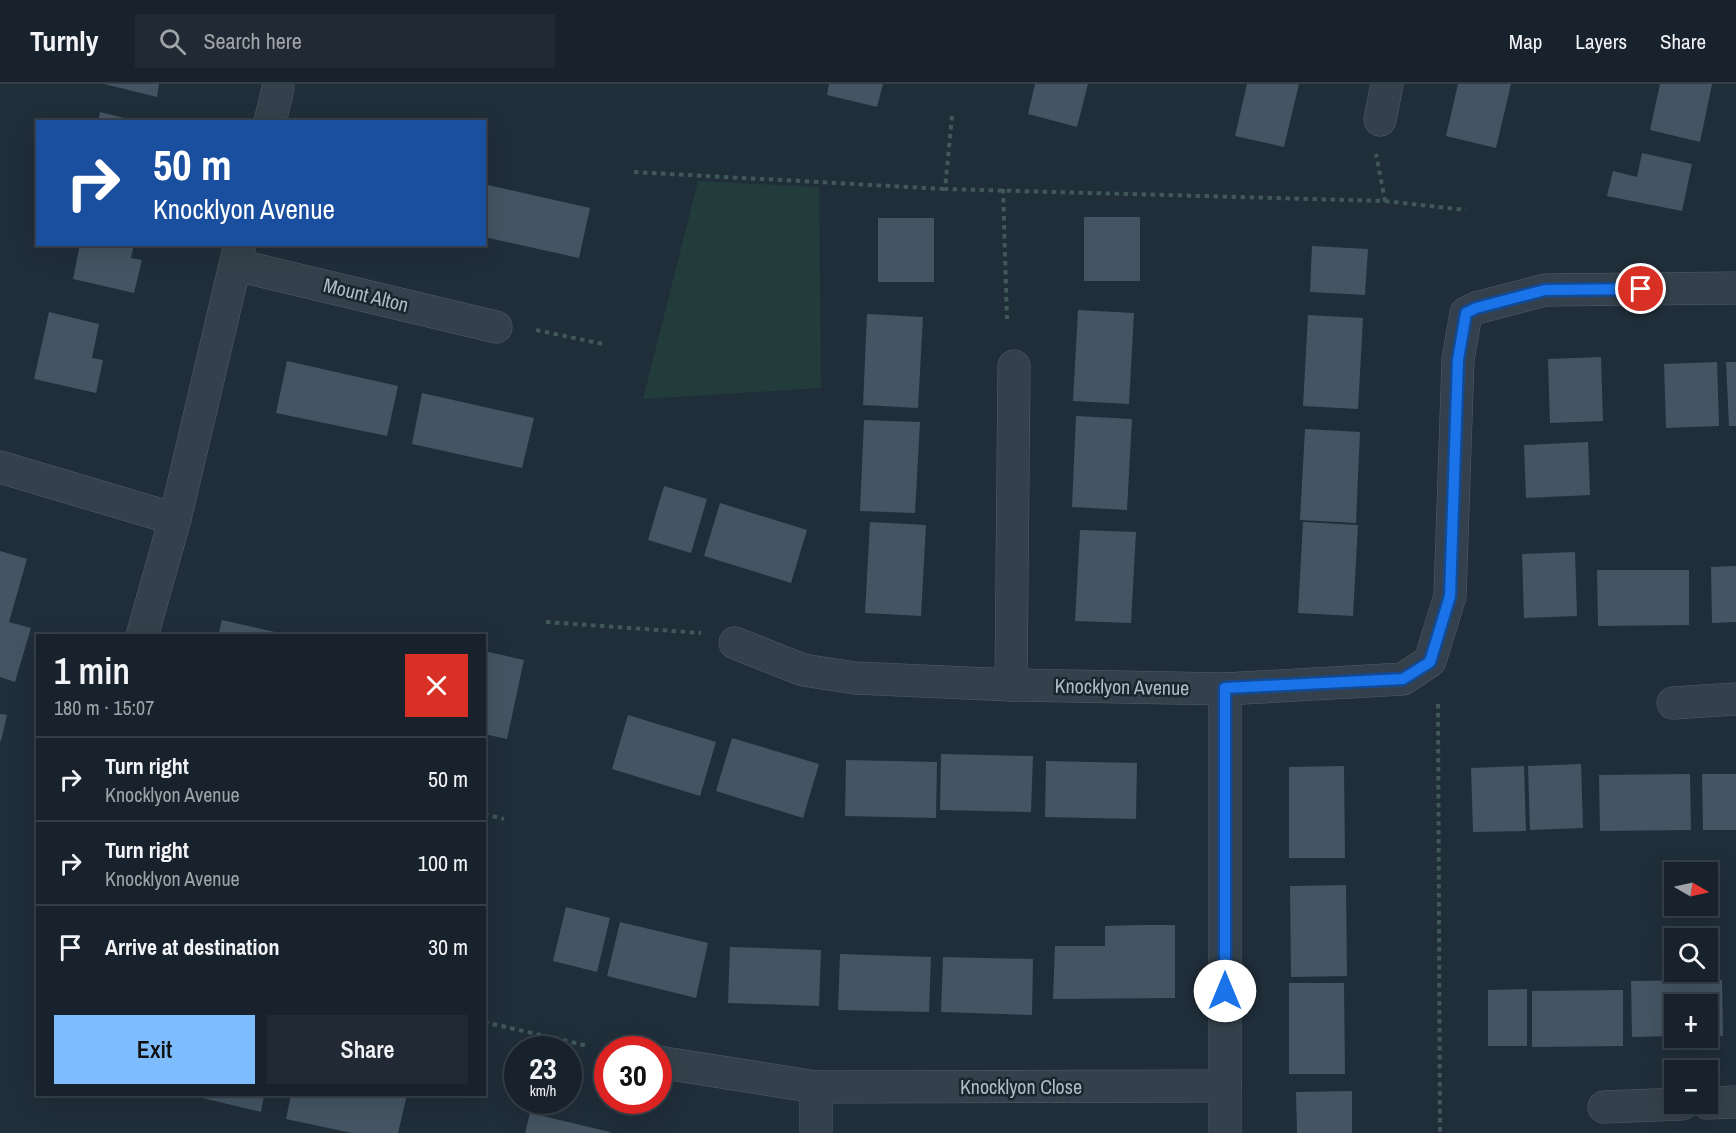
<!DOCTYPE html>
<html lang="en">
<head>
<meta charset="utf-8">
<style>
  :root { --surface:#18222c; --page:#212a34; --text:#f1f3f6; --muted:#9fa4a9; --line:#363f48; --accent:#7dbcfd }
  body { margin:0; font-family:"Archivo Narrow",sans-serif; background:var(--page); color:var(--text); height:100vh; display:flex; flex-direction:column; font-size:22px; white-space:nowrap }
  * { box-sizing:border-box; margin:0 }
  p { font-size:20px; color:var(--muted) }
  .icon { flex:none; width:33px; height:33px; fill:none; stroke:currentColor; stroke-width:2; stroke-linecap:round; stroke-linejoin:round }
  .map { position:relative; flex:1; overflow:hidden }
  .details { position:absolute; left:36px; top:550px; width:450px; height:462px; display:flex; flex-direction:column; background:var(--surface); border-radius:0px; box-shadow:0 6px 24px #0002,0 0 0 2px var(--line) }
  .details>* { flex:none }
  .banner { position:absolute; left:36px; top:36px; width:450px; height:126px; border-radius:0px; box-shadow:0 6px 24px #0002,0 0 0 2px var(--line); background:#1a4fa0; color:#fff; overflow:hidden }
  .needle { width:39px; rotate:99deg }
  .buttons { position:absolute; left:1664px; top:778px; display:grid; gap:12px }
  .buttons a { display:grid; place-items:center; width:54px; height:54px; border-radius:0px; background:var(--surface); box-shadow:0 6px 24px #0002,0 0 0 2px var(--line); font-size:30px }
  .speed { position:absolute; left:504px; top:952px; display:flex; gap:12px; font-size:30px; font-weight:700; text-align:center }
  .speed>* { display:grid; place-content:center; width:78px; height:78px; border-radius:50%; background:var(--surface); box-shadow:0 6px 24px #0002,0 0 0 2px var(--line); line-height:1 }
  .speed small { font-size:15px; font-weight:400 }
  .speed .limit { border:9px solid #d22; background:#fff; color:#111 }
  .pin { position:absolute; display:grid; place-items:center; width:51px; height:51px; color:#fff; margin:-26px; border:3px solid #fff; border-radius:50%; box-shadow:0 2px 6px #0007 }
  .me { position:absolute; width:66px; margin:-33px; rotate:0deg; stroke-linejoin:round; filter:drop-shadow(0 0 4px #0008) }
  .turn { display:flex; align-items:center; gap:21px; height:126px; padding:0 18px; font-size:27px }
  .turn .icon { width:78px; height:78px; stroke-width:2.5 }
  .turn b { display:block; font-size:42px; line-height:51px }
  .round { display:grid; place-items:center; flex:none; width:63px; height:63px; border-radius:0px; background:var(--page) }
  .summary { display:flex; align-items:center; justify-content:space-between; height:102px; padding:0 18px }
  h1 { font-size:36px; font-weight:600; line-height:45px }
  .primary-button { display:flex; gap:12px; margin-top:auto; padding:12px 18px }
  .primary-button a { flex:1; height:69px; border-radius:0px; background:var(--accent); color:#111; font-size:24px; font-weight:600; line-height:69px; text-align:center }
  .primary-button a+a { background:var(--page); color:var(--text) }
  ul { padding:0; list-style:none }
  li { display:flex; align-items:center; gap:18px; height:84px; padding:0 18px; border-top:2px solid var(--line) }
  li div { flex:1 }
  li b { display:block; font-size:22px }
  li em { font-style:normal }
  header { display:flex; align-items:center; gap:36px; box-sizing:border-box; height:84px; padding:0 30px; background:var(--surface); border-bottom:2px solid var(--line) }
  header strong { font-size:28px }
  nav { display:flex; gap:33px; margin-inline-start:auto; font-size:21px }
  .search { width:420px; height:54px; background:var(--page); display:flex; align-items:center; gap:15px; box-sizing:border-box; padding:0 21px; border-radius:0px; color:var(--muted); font-size:22px }
  .map>svg:first-child { display:block }
  .green { fill:#223b3b }
  .building { fill:#445462 }
  .lines { fill:none; stroke-linecap:round; stroke-linejoin:round }
  .street-casing { stroke:#525e68; stroke-width:33 }
  .path { stroke:#405858; stroke-width:4; stroke-dasharray:4.5 4.5; stroke-linecap:butt }
  .street { stroke:#34404b; stroke-width:32 }
  .route-casing { stroke:#114b97; stroke-width:15 }
  .route { stroke:#1a73e8; stroke-width:10 }
  .labels { text-anchor:middle; stroke-width:5; stroke-linejoin:round; paint-order:stroke }
  .street-label { font-size:20px; fill:#afbbc7; stroke:#19252f }
</style>
</head>
<body>
<header>
<strong>Turnly</strong>
<div class="search"><svg class="icon" aria-label="search" viewBox="0 0 24 24"><circle cx="10" cy="10" r="6"/><path d="M15 15l6 6"/></svg>Search here</div>
<nav><a>Map</a><a>Layers</a><a>Share</a></nav>
</header>
<div class="map">
<svg width="1736" height="1049" viewBox="0 0 1736 1049">
  <rect width="100%" height="100%" fill="#202e3a"/>
  <!-- green -->
  <path class="green" d="M698,97L819,103L821,304L643,315Z"/>
  <!-- building -->
  <g class="building">
    <path d="M104,0H159L157,13Z"/>
    <path d="M829,0H883L877,23L827,11Z"/>
    <path d="M1035,0H1088L1077,43L1028,30Z"/>
    <path d="M1247,0H1299L1284,63L1235,52Z"/>
    <path d="M1458,0H1511L1496,64L1446,52Z"/>
    <path d="M1660,0H1712L1700,58L1650,46Z"/>
    <path d="M100,28L136,37V38H98Z"/>
    <path d="M1642,69L1692,80L1682,127L1607,112L1613,87L1637,93Z"/>
    <path d="M484,100L590,124L579,174L484,153Z"/>
    <rect x="1084" y="133" width="56" height="64"/>
    <rect x="878" y="134" width="56" height="64"/>
    <path d="M80,160H134L131,174L142,176L134,209L73,195Z"/>
    <path d="M1312,162L1368,165L1365,211L1310,208Z"/>
    <path d="M1078,226L1134,229L1129,320L1073,317Z"/>
    <path d="M49,228L99,240L92,274L103,276L96,309L34,295Z"/>
    <path d="M867,230L923,233L918,324L863,321Z"/>
    <path d="M1308,231L1363,234L1358,325L1303,322Z"/>
    <path d="M1601,273L1603,337L1550,339L1548,275Z"/>
    <path d="M287,277L398,302L387,352L276,329Z"/>
    <path d="M1717,278L1719,342L1666,344L1664,280Z"/>
    <path d="M1726,278H1736V342H1729Z"/>
    <path d="M422,309L534,334L522,384L412,360Z"/>
    <path d="M1076,332L1132,335L1127,426L1072,423Z"/>
    <path d="M864,336L920,338L915,429L860,427Z"/>
    <path d="M1305,345L1360,348L1356,439L1300,436Z"/>
    <path d="M1588,358L1590,411L1526,414L1524,361Z"/>
    <path d="M664,402L707,415L691,469L648,456Z"/>
    <path d="M720,419L807,446L791,499L704,472Z"/>
    <path d="M870,438L926,441L921,532L865,529Z"/>
    <path d="M1303,438L1358,441L1353,532L1298,529Z"/>
    <path d="M1080,446L1136,448L1131,539L1075,537Z"/>
    <path d="M0,467L27,475L9,538L31,544L15,598L0,593Z"/>
    <path d="M1575,468L1577,532L1524,534L1522,470Z"/>
    <path d="M1736,482V538L1712,539L1711,483Z"/>
    <path d="M1597,486H1689V541L1598,542Z"/>
    <path d="M222,536L288,551V552H218Z"/>
    <path d="M484,567L524,576L507,655L484,650Z"/>
    <path d="M0,630L7,631L1,657H0Z"/>
    <path d="M628,631L716,658L700,712L612,685Z"/>
    <path d="M732,654L819,680L803,734L716,707Z"/>
    <path d="M941,670L1033,672L1031,728L940,726Z"/>
    <path d="M846,676L937,678L936,734L845,732Z"/>
    <path d="M1046,677L1137,679L1136,735L1045,733Z"/>
    <path d="M1581,680L1583,744L1530,746L1528,682Z"/>
    <path d="M1344,682L1345,774H1289V683Z"/>
    <path d="M1524,682L1526,747L1473,748L1471,684Z"/>
    <path d="M1690,690L1691,746L1600,747L1599,691Z"/>
    <path d="M1702,690H1736V746H1703Z"/>
    <path d="M1346,801L1347,892L1291,893L1290,802Z"/>
    <path d="M566,823L610,834L597,888L553,877Z"/>
    <path d="M620,838L708,859L696,914L607,892Z"/>
    <path d="M1139,841H1175V914L1053,915L1055,862H1105V842Z"/>
    <path d="M730,863L821,866L819,922L728,919Z"/>
    <path d="M840,870L931,873L929,928L838,926Z"/>
    <path d="M943,873L1033,875L1032,931L941,928Z"/>
    <path d="M1722,896L1723,952H1707V921H1674V952L1632,953L1631,897Z"/>
    <path d="M1289,899H1344L1345,990H1289Z"/>
    <path d="M1527,905V962H1488V906Z"/>
    <path d="M1623,906V962L1532,963V907Z"/>
    <path d="M1352,1007V1049H1297L1296,1008Z"/>
    <path d="M190,1011H264L261,1028Z"/>
    <path d="M291,1011H407L398,1049H352L286,1035Z"/>
    <path d="M530,1029L610,1048V1049H525Z"/>
  </g>
  <g class="lines">
    <defs>
      <g id="street">
        <path d="M1380,36L1387,0"/>
        <path d="M270,38L278,4"/>
        <path d="M236,181L496,243"/>
        <path d="M0,383L175,435"/>
        <path d="M142,552L175,435L240,160"/>
        <path d="M735,559L803,586L855,594L1011,601L1225,605L1403,595L1430,577L1450,512L1458,276L1466,229L1476,224L1545,206L1736,204"/>
        <path d="M1011,601L1014,282"/>
        <path d="M1673,619L1736,615"/>
        <path d="M658,978L816,1003L1225,1002"/>
        <path d="M1707,1019L1736,1018"/>
        <path d="M1604,1023L1682,1020"/>
        <path d="M816,1049V1003"/>
        <path d="M1225,1049V605"/>
      </g>
    </defs>
    <!-- street casing -->
    <use href="#street" class="street-casing"/>
    <!-- path -->
    <g class="path">
      <path d="M952,32L945,105L1385,117L1376,70"/>
      <path d="M634,88L945,105"/>
      <path d="M1003,105L1007,235"/>
      <path d="M1385,117L1466,126"/>
      <path d="M536,246L603,260"/>
      <path d="M546,538L701,549"/>
      <path d="M1438,620L1440,1049"/>
      <path d="M484,730L504,735"/>
      <path d="M484,938L588,962"/>
    </g>
    <!-- street -->
    <use href="#street" class="street"/>
  </g>
  <g class="lines">
    <defs>
      <path id="route" d="M1225,907V604L1403,595L1430,578L1450,512L1458,276L1466,229L1476,224L1545,206L1641,205"/>
    </defs>
    <!-- route casing -->
    <use href="#route" class="route-casing"/>
    <!-- route -->
    <use href="#route" class="route"/>
  </g>
  <g class="labels">
    <!-- street labels -->
    <g class="street-label">
      <text transform="translate(366 211) rotate(14)" y="7">Mount Alton</text>
      <text transform="translate(1122 603) rotate(1)" y="7">Knocklyon Avenue</text>
      <text x="1021" y="1010">Knocklyon Close</text>
    </g>
  </g>
</svg>
<div class="buttons">
<a><svg class="needle" viewBox="-14 -14 28 28"><path d="M0-13l5 13h-10z" fill="#e53935"/><path d="M0 13l5-13h-10z" fill="#9fa4a9"/></svg></a>
<a><svg class="icon" aria-label="search" viewBox="0 0 24 24"><circle cx="10" cy="10" r="6"/><path d="M15 15l6 6"/></svg></a>
<a>+</a>
<a>−</a>
</div>
<div class="speed"><div>23<small>km/h</small></div><div class="limit">30</div></div>
<div class="pin" style="left:1641px;top:205px;background:#d93025"><svg class="icon" aria-label="arrive" viewBox="0 0 24 24"><path d="M6 21V4h12l-3 4 3 4H6"/></svg></div>
<svg class="me" style="left:1225px;top:907px" viewBox="-20 -20 40 40"><circle r="19" fill="#fff"/><path d="M0-13L10 11 0 6-10 11z" fill="#1a73e8"/></svg>
<div class="banner">
<div class="turn"><svg class="icon" aria-label="right" viewBox="0 0 24 24"><path d="M7 20v-9h11M14 6l5 5-5 5"/></svg><div><b>50 m</b>Knocklyon Avenue</div></div>
</div>
<section class="details">
<div class="summary"><div><h1>1 min</h1><p>180 m · 15:07</p></div><a class="round" style="background:#d93025;color:#fff"><svg class="icon" aria-label="close" viewBox="0 0 24 24"><path d="M6 6l12 12M18 6L6 18"/></svg></a></div>
<ul>
<li><svg class="icon" aria-label="right" viewBox="0 0 24 24"><path d="M7 20v-9h11M14 6l5 5-5 5"/></svg><div><b>Turn right</b><p>Knocklyon Avenue</p></div><em>50 m</em></li>
<li><svg class="icon" aria-label="right" viewBox="0 0 24 24"><path d="M7 20v-9h11M14 6l5 5-5 5"/></svg><div><b>Turn right</b><p>Knocklyon Avenue</p></div><em>100 m</em></li>
<li><svg class="icon" aria-label="arrive" viewBox="0 0 24 24"><path d="M6 21V4h12l-3 4 3 4H6"/></svg><div><b>Arrive at destination</b></div><em>30 m</em></li>
</ul>
<div class="primary-button"><a>Exit</a><a>Share</a></div>
</section>
</div>
</body>
</html>
